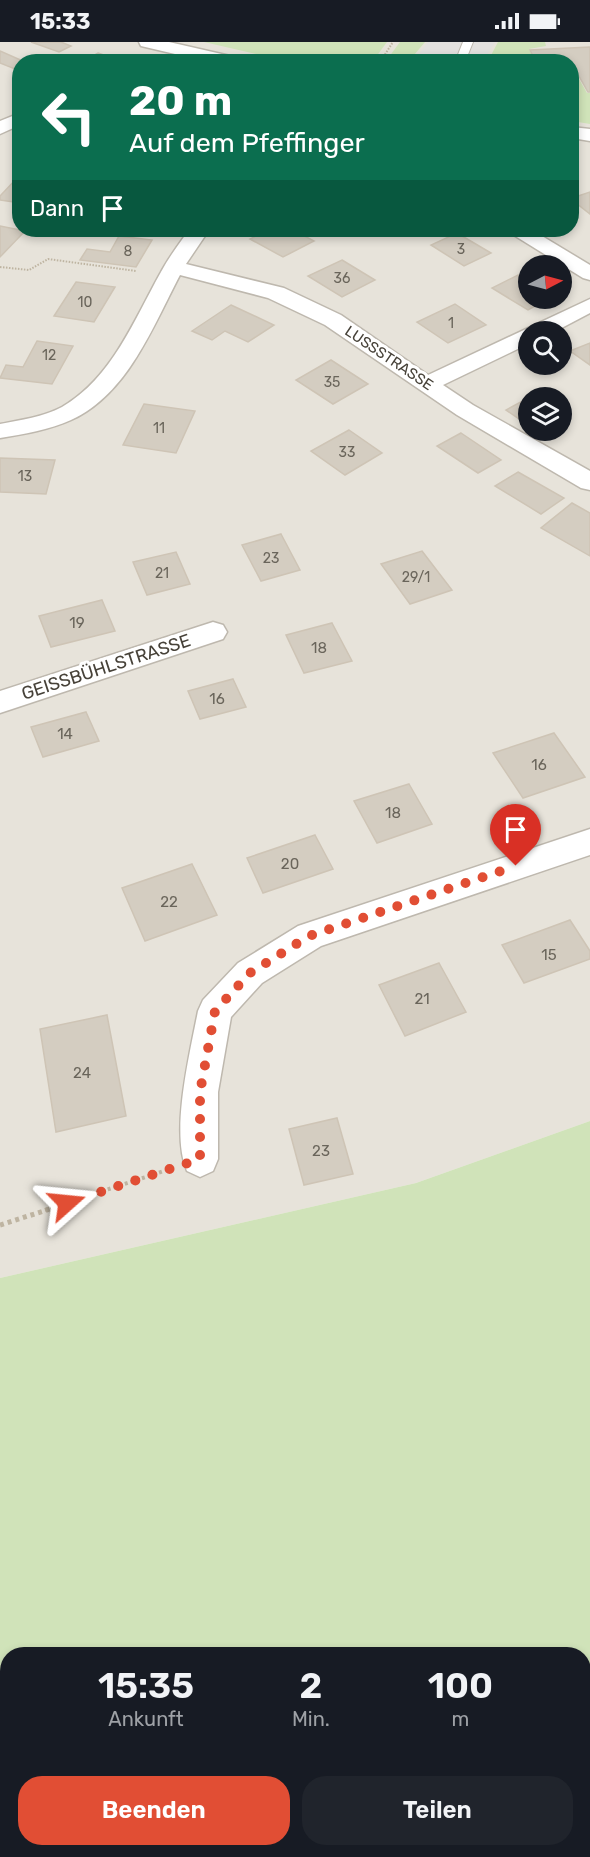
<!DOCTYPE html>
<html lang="de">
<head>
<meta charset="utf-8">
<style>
  :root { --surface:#171b24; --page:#20242c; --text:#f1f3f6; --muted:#9ea1a6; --accent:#e14e34 }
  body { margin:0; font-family:Rubik,sans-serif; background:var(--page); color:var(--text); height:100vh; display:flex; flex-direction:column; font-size:22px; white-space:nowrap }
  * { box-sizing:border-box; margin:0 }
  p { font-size:20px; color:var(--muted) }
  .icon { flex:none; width:33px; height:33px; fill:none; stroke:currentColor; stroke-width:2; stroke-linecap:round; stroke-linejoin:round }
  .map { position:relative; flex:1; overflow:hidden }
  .details { position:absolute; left:0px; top:1605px; width:591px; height:210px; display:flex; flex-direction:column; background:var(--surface); border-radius:24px 24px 0 0; box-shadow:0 3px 9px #0003 }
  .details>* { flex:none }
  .hud { position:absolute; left:12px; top:12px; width:567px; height:183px; border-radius:24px; box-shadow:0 3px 9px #0003; background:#0b6e4f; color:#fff; overflow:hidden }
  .needle { width:39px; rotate:84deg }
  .tools { position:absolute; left:518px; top:213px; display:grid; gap:12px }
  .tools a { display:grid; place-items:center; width:54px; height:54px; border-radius:50%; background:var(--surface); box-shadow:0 3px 9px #0003; font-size:30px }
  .pin { position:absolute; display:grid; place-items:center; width:51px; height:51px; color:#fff; margin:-62px -26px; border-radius:50% 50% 50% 0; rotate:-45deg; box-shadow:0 0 6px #0007 }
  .pin .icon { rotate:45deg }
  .me { position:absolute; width:66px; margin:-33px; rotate:72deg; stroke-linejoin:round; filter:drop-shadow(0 0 4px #0008) }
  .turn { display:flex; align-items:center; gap:21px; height:126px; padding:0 18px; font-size:27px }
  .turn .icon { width:78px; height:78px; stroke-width:2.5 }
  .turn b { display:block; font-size:42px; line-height:51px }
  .then { display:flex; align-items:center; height:57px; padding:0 18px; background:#0003; gap:12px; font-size:22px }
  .eta { display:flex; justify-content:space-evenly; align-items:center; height:102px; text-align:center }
  .eta b { font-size:36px; font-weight:600; line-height:42px }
  .primary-button { display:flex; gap:12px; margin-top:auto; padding:12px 18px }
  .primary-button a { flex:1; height:69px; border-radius:24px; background:var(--accent); color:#fff; font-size:24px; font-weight:600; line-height:69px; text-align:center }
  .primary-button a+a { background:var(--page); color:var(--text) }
  .status { display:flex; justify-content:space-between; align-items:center; height:42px; padding:0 30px; background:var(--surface); direction:ltr }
  .status svg { height:16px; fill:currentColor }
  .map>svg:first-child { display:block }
  .residential { fill:#e7e3da; fill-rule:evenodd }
  .green { fill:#d0e3b9; fill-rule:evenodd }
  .parking { fill:#e3e1df }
  .building { fill:#d4cdc1; stroke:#cec4b5; stroke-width:1.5 }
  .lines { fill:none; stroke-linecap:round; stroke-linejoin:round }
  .service-casing { stroke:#beb8ae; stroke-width:2 }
  .minor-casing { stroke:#beb8ae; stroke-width:3 }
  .tertiary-casing { stroke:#beb8ae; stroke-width:3 }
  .path-far2 { stroke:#beb4a1; stroke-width:2; stroke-dasharray:1.5 1.5; stroke-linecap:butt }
  .path-far1 { stroke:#beb4a1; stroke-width:4; stroke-dasharray:3 3; stroke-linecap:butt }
  .path { stroke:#beb4a1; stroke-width:5; stroke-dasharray:4 4; stroke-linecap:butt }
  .service { fill:#fff; fill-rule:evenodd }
  .minor { fill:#fff; fill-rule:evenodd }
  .tertiary { fill:#fff; fill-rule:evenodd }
  .route { stroke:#e14e34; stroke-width:10; stroke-dasharray:0 18 }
  .labels { text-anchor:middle; stroke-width:6; stroke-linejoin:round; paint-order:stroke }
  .far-number-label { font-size:14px; fill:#6a655b }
  .far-street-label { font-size:15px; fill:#474239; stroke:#fff }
  .number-label { font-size:15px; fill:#6a655b }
  .street-label { font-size:18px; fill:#474239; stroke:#fff }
</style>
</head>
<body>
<div class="status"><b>15:33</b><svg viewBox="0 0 49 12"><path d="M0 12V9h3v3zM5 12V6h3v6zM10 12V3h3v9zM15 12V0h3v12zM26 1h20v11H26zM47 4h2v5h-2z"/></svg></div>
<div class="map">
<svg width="590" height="1815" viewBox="0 0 590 1815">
  <rect width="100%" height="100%" fill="#f3f1eb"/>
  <!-- residential -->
  <path class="residential" d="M0,0H590V1079L416,1141L0,1236ZM20,20H572V188H20ZM528,224H561V256H528ZM528,290H561V322H528ZM528,356H561V388H528Z"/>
  <!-- green -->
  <g class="green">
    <path d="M204,0H387L373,19H286Z"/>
    <path d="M400,0H425L409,19H386Z"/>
    <path d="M498,0H545L546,4L529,7L535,19H488Z"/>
    <path d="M572,30H575L587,51H590V82L572,79Z"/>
    <path d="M590,1079V1815H0V1236L416,1141ZM584,1612V1808H8V1612Z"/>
  </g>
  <!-- parking -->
  <path class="parking" d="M428,0H495L483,19L413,20Z"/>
  <!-- building -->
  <g class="building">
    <path d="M31,0H61L71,4L59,10Z"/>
    <path d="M590,5V50H588L576,29H572V20H536L530,8Z"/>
    <path d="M0,9L25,20H20V29L0,21Z"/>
    <path d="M98,11L112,16L106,20H82Z"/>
    <path d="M16,137L20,138V161L0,158V154Z"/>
    <path d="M590,150V172L572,158V156Z"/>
    <path d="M0,184L25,189L0,215Z"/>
    <path d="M268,188H293L314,199L283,215L250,197Z"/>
    <path d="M457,191L491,211L464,224L431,203Z"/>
    <path d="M119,194L152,198L136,225L80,218L87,207L110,210Z"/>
    <path d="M342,218L375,238L342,255L308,234Z"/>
    <path d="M518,233L528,239V256H550L528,268L492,246Z"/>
    <path d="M76,240L115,245L94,280L54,274Z"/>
    <path d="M455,262L486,283L448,301L417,280Z"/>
    <path d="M231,263L274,283L248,300L225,289L212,298L192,289Z"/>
    <path d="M37,299L73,304L52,342L0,336L6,323L23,325Z"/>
    <path d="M590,301V323L570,309Z"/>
    <path d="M331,318L368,342L333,362L296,338Z"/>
    <path d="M528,356V383L506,368Z"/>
    <path d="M144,362L195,369L176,411L123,403Z"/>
    <path d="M349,388L382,411L345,433L311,409Z"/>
    <path d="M461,391L501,418L478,431L437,404Z"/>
    <path d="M0,416L55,418L46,452L0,450Z"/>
    <path d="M518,430L564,456L541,472L495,444Z"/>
    <path d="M572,461L590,471V514L541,486Z"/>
    <path d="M281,492L300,528L261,539L242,503Z"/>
    <path d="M422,509L452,548L410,562L381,522Z"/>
    <path d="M176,510L190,542L147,553L133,520Z"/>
    <path d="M102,558L115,589L51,605L39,574Z"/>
    <path d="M332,581L352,619L304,631L286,593Z"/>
    <path d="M233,637L246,665L200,677L188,649Z"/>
    <path d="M86,670L99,699L43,715L31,685Z"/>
    <path d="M554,691L585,735L523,756L493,711Z"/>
    <path d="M409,742L432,782L377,801L354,759Z"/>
    <path d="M315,793L333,827L263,851L247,816Z"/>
    <path d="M192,822L217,873L145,899L122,846Z"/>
    <path d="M570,878L590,909V917L524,941L502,903Z"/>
    <path d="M439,921L466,970L405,994L379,943Z"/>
    <path d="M107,973L126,1074L56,1090L40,987Z"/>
    <path d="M337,1076L353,1132L304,1143L289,1087Z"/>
  </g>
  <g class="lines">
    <defs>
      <path id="service" d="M463,0H473L465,20H455Z"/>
      <g id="minor">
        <path d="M20,71V83L0,92V79Z"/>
        <path d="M189,188H209L186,222L284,246L341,273L428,333L590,257V271L554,290H528V302L443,343L473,363L590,429V448L581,446L457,373L325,283L268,256L180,233C153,284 128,352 71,378C49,388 24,392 0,396V382C21,378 43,375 62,365C112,336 134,278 161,230C169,215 179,202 189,188Z"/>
        <path d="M509,188H532L590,223V238L583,236L512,192Z"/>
        <path d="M213,580L223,583L227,590L223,597L0,671V649Z"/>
        <path d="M590,787V813L321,904L262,941L231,975L218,1050V1117L213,1129L200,1135L187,1129C170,1090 190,1011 198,969L203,958L238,921L298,884Z"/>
      </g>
      <g id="tertiary">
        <path d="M139,0H169L239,16L241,20H209L141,4Z"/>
        <path d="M572,85L590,87V99L572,96Z"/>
      </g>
    </defs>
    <!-- service casing -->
    <use href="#service" class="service-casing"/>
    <!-- minor casing -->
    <use href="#minor" class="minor-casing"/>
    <!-- tertiary casing -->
    <use href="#tertiary" class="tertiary-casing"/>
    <!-- path-far2 -->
    <g class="path-far2">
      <path d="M380,20L393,0"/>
      <path d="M0,225L29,228L48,217L136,229"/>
    </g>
    <!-- path-far1 -->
    <path class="path-far1" d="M45,1168L164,1129"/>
    <!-- path -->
    <path class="path" d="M0,1183L50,1167"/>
    <!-- service -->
    <use href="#service" class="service"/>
    <!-- minor -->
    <use href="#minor" class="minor"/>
    <!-- tertiary -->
    <use href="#tertiary" class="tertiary"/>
  </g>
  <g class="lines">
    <!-- route -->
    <path class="route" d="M67,1161L200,1117V1050L215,969L250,931L309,894L516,824"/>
  </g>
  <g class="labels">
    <!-- far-number labels -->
    <g class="far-number-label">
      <text x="461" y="212">3</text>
      <text x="128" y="214">8</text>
      <text x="342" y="241">36</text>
      <text x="85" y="265">10</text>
      <text x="451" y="286">1</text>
      <text x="49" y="318">12</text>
      <text x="332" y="345">35</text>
      <text x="159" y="391">11</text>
      <text x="347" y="415">33</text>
      <text x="25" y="439">13</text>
      <text x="271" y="521">23</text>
      <text x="162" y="536">21</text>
      <text x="416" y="540">29/1</text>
    </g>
    <!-- far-street labels -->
    <g class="far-street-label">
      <text transform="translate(389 316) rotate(34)" y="5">LUSSSTRASSE</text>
    </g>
    <!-- number labels -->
    <g class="number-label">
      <text x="77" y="586">19</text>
      <text x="319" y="611">18</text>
      <text x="217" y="662">16</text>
      <text x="65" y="697">14</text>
      <text x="539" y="728">16</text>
      <text x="393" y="776">18</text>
      <text x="290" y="827">20</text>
      <text x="169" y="865">22</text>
      <text x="549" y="918">15</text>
      <text x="422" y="962">21</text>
      <text x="82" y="1036">24</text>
      <text x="321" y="1114">23</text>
    </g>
    <!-- street labels -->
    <g class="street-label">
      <text transform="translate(106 625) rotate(-18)" y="6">GEISSBÜHLSTRASSE</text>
    </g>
  </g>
</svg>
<div class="tools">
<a><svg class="needle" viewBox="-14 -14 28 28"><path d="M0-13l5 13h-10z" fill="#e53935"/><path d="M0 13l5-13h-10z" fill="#9ea1a6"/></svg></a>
<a><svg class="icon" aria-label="search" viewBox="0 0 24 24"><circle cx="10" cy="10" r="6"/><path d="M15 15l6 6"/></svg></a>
<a><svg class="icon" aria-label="layers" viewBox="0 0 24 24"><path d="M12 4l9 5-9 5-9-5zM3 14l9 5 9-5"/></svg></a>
</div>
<div class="pin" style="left:516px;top:824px;background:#d93025"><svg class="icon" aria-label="arrive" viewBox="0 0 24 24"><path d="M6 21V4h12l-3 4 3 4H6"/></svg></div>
<svg class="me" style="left:67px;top:1161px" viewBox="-20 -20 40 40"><path d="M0-17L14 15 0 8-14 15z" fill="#e14e34" stroke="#fff" stroke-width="4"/></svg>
<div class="hud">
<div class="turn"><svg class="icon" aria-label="left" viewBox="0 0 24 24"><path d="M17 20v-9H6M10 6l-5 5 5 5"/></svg><div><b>20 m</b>Auf dem Pfeffinger</div></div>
<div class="then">Dann<svg class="icon" aria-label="arrive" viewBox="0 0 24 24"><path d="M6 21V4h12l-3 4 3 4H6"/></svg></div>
</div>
<section class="details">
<div class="eta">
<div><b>15:35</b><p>Ankunft</p></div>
<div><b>2</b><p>Min.</p></div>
<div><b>100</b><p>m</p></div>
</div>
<div class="primary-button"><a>Beenden</a><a>Teilen</a></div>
</section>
</div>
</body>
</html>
